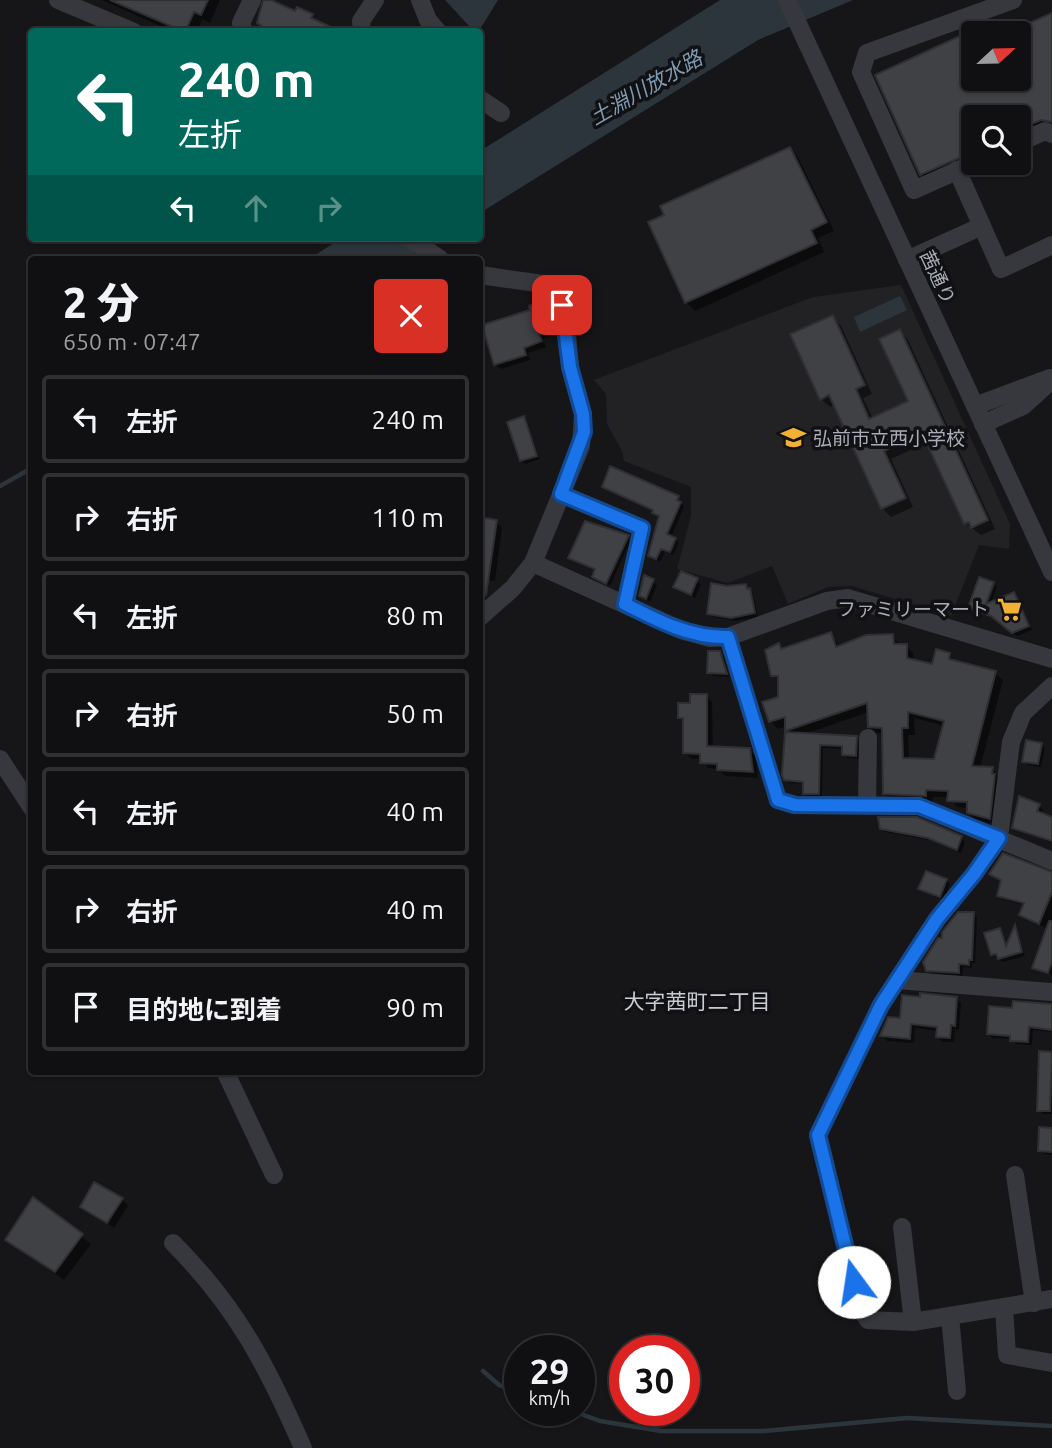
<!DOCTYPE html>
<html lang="ja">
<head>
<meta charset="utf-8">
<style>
  :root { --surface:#101012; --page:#19191b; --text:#f1f3f6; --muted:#9c9d9f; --line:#303032 }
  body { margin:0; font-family:Ubuntu,"Noto Sans JP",sans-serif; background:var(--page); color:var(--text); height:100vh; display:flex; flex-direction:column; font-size:26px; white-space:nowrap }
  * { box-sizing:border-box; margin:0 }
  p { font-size:23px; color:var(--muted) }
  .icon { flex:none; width:38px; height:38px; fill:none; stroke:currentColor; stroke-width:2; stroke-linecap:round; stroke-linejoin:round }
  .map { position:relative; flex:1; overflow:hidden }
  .side { position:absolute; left:28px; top:256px; width:455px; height:819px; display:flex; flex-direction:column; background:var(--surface); border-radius:7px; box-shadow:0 2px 5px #0004,0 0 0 2px var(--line) }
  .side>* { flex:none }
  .banner { position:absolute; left:28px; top:28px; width:455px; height:214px; border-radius:7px; box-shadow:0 2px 5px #0004,0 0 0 2px var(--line); background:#00695c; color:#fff; overflow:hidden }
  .needle { width:46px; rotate:68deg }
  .buttons { position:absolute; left:961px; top:21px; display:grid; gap:14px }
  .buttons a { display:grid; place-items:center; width:70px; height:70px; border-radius:7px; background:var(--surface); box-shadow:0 2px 5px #0004,0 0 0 2px var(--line); font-size:35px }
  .speed { position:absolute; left:504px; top:1335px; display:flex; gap:14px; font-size:35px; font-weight:700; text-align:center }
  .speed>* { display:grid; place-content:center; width:91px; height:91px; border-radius:50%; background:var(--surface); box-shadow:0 2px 5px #0004,0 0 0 2px var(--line); line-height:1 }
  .speed small { font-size:18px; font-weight:400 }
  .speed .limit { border:10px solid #d22; background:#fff; color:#111 }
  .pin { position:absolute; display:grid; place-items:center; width:60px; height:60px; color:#fff; margin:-30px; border-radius:14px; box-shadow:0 4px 10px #0006 }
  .me { position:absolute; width:77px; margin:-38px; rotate:346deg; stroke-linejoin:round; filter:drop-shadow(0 0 5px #0008) }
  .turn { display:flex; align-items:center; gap:24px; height:147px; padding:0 35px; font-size:32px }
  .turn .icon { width:91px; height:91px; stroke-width:2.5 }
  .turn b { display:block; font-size:49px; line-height:60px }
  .lanes { display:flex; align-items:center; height:66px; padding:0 35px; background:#0003; justify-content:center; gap:35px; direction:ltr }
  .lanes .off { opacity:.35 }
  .round { display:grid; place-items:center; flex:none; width:74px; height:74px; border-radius:7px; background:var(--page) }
  .summary { display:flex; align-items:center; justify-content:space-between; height:119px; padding:0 35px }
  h1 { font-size:42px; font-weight:800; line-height:52px }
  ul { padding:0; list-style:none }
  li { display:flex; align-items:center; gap:21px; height:88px; margin:0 14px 10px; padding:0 21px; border:4px solid var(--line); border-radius:7px }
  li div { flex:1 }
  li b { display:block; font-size:26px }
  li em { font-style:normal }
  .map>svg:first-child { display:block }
  .built { fill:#222225 }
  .water { fill:#2c353c }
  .shadow { fill:#0007; fill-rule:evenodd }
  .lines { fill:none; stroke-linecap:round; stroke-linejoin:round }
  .stream { stroke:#2c353c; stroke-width:4.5 }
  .building { fill:#404145; stroke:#303034; stroke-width:2; fill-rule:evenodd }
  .minor { stroke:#37383d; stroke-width:18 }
  .route-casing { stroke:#114b97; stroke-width:18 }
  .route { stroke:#1a73e8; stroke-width:12 }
  .labels { text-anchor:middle; stroke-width:7; stroke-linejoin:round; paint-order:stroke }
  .street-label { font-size:19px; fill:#a8adb8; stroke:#111113 }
  .poi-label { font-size:19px; fill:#a8adb8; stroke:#111113; text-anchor:start }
  .water-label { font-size:21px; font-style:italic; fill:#7f9bb3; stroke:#111113 }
  .neighbourhood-label { font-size:21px; fill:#c9ccd4; stroke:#111113 }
</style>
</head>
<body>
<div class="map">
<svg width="1052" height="1448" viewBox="0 0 1052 1448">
  <rect width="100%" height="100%" fill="#161618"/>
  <!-- built -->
  <path class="built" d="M901,285L1010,524L1009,549L979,545L951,616L852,586L828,587L788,604L772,566L728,583L677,569L691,516V487L624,461L622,451L607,424L606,394L594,380L813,297Z"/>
  <!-- water -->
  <g class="water">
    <path d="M445,0H498L480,29H472Z"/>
    <path d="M720,0H853L758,40L480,213V151Z"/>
    <path d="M342,238H440L407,259H309Z"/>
    <path d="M900,296L907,310L860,332L854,317Z"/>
  </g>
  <!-- shadow -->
  <g class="shadow">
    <path d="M102,0H220L210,23L202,19L197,32H173Z"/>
    <path d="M1052,15V128L1018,144V117H973V162L929,182L921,174L877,76L989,25L997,33H973V79H1018V33H1012Z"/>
    <path d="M789,149L798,157L834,231L818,238L824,252L695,311L686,302Z"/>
    <path d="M543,303L556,318L560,333L543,339L546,347L528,353L530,360L501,369L495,364L533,311Z"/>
    <path d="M833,317L841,326L872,394L863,398L873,419L910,402L900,331L908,340L995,529L981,535L965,523L928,442L891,459L913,507L891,517L882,508L835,405L830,407L821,399Z"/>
    <path d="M523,418L540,459L525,464L521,460Z"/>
    <path d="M604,486L678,498L684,507L671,537L679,543L673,555L665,551L660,562L649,555L660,517L654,511Z"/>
    <path d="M480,519L496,521L502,528L495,581L480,579Z"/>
    <path d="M626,536L630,540V549L627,548L610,586L594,577L596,571L570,557Z"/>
    <path d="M682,573L701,584L695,598L676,587Z"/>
    <path d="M645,577L657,585L650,602L641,596Z"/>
    <path d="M995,585L997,587L991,603L1014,594L1032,630L1017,636L997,620L970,607L985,612Z"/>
    <path d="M745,586L753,594L758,617L736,621L713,617L709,613L727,588Z"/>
    <path d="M831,634L840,647L893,636L900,646H906L913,653L914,661L933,666L949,655L957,663L995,673L1003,680L980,768L992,769L999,777L997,825L976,820L968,813L969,808L957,807L949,797H933L932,803L893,801L885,794L884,734L877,733L869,726V712L802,735L856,738L860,742L859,759L847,758L844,749L823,748L822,797H808L805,793V784L789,783L786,779L790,734L787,726L778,729L770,721L780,698V682L773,675L765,654L769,648L778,645L784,650ZM914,718L945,726L936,761L909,760L908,735H915Z"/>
    <path d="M720,653L724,657L729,677L713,676L709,672Z"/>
    <path d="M706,696L712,702L713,748L749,750L756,756L758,778L725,776L718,769L708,768L702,759H692L685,753V722L680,717Z"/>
    <path d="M1041,744L1045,748L1041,767L1028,765L1024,761Z"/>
    <path d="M1039,806L1043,810L1041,815L1052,819V843L1014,827Z"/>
    <path d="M916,819L961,838L965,842L961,853L934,841L885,832L881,828Z"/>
    <path d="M991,874H1052V975L1034,967L1048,929L1025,918L1021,915L1025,905L1002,899L999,895L1003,881Z"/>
    <path d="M946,880L950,884L944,900L920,889Z"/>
    <path d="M973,914L977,918L975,963H972V968L963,967L962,976L931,974L928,970Z"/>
    <path d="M1015,928L1025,956L1003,962L992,955L1000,930L1008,947Z"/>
    <path d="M956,998L961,1003L959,1030L955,1029L954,1042H942L938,1037V1031L915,1028L914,1043L887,1041L882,1036L922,999Z"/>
    <path d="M1052,1006V1032L1033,1030L1032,1045L1016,1044L1012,1039L992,1038L988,1034Z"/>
    <path d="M1041,1053L1052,1054V1114H1043L1039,1110Z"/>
    <path d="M1052,1130V1155L1044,1154L1040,1151Z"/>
    <path d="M33,1199L91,1244L64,1280L8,1240Z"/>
    <path d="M122,1199L128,1206L114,1228L82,1207Z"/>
  </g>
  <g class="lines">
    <!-- stream -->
    <g class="stream">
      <path d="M0,486L32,468"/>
      <path d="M483,1371L499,1385L520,1393"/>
      <path d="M570,1410L600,1421L661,1431H764L907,1418L1052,1426"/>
    </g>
  </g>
  <!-- building -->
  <g class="building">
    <path d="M110,0H208L201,15L194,12L185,32Z"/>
    <path d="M263,0H271L295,11L297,7L313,14L311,18L342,32H258L261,25L257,23Z"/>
    <path d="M1052,13V122L1041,120L1018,130V117H973V152L920,175L875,75L973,30V79H1018V28Z"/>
    <path d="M790,147L827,222L811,230L817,243L685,303L648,222L664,215L660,206Z"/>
    <path d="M543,301L552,310L555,328L539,334L542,341L524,348L526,355L494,365L482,325L530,310L529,306Z"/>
    <path d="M833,315L865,385L856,389L869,419L908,401L879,339L900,329L988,520L971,528L969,522L964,524L922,433L884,451L906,498L881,509L829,395L820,400L790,334Z"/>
    <path d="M524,416L537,456L520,461L507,422Z"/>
    <path d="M610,466L679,496L677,500L681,502L667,534L676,538L670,552L661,549L656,559L648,556L659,516L652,513L653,510L602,487Z"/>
    <path d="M480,517L497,520L486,595H480Z"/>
    <path d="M585,521L629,535L606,584L592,577L595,569L568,558Z"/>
    <path d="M681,571L698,578L691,595L673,587Z"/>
    <path d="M644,575L654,579L646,599L639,596Z"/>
    <path d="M979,577L994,582L986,604L1014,592L1029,626L1012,633L991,616L968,608Z"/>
    <path d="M711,583L727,586L746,584L747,589L750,588L755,613L731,618L707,614Z"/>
    <path d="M831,632L836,647L866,635L893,634L894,644H907V658L932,664L936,649L950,653L949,659L996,671L972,766L993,767L992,774H995L990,819L967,813V802L947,801L948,791L926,790V796L883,794L882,728L868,727L867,703L785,731V717L769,722L762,702L778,697V676H771L765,650L779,643L781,649ZM908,712L944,721L934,759L903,758L902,728H908Z"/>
    <path d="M708,651H720L727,674L707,673Z"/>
    <path d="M690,694H707V746L750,748L753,772L717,770V764L700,763V754L683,753V718H678V703H690Z"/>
    <path d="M785,732L857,736L856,756L842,755V746L820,745L819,794H803V782L784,780L782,775Z"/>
    <path d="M1026,740L1042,743L1038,764L1022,762Z"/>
    <path d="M1019,796L1040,804L1037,811L1052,817V841L1012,828Z"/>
    <path d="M878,817H917L962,836L957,850L928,838L880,829Z"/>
    <path d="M1003,853L1052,872V892L1039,924L1019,915L1024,903L997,896L1001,880L989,874Z"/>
    <path d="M926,871L947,879L940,897L918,889Z"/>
    <path d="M958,912H974L972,960H969V965L959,964V973L926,971L923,962L938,938H942V932Z"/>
    <path d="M1049,921H1052V961L1048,973L1032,968Z"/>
    <path d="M1015,925L1022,952L998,959L996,954L991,955L984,933L1000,928L1006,946Z"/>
    <path d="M920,993L957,997L955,1026L951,1025L950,1038L936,1037L937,1027L911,1024L910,1039L880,1036L888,1017L900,1018L902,995L920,997Z"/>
    <path d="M1013,1001L1052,1004V1030L1029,1027L1028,1042L1010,1041V1036L987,1034L989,1006L1012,1008Z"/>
    <path d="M1039,1051L1052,1052L1050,1111H1037Z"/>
    <path d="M1039,1127L1052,1128V1152L1038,1151Z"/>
    <path d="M94,1182L123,1198L107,1223L80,1207Z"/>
    <path d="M33,1197L83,1234L55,1272L5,1240Z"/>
  </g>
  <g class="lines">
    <!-- minor -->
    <g class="minor">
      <path d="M58,0L134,32"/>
      <path d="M420,0L428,20L438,32"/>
      <path d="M787,0L1052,572"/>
      <path d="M244,32L241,23L252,0"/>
      <path d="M362,32L361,21L375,0"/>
      <path d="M480,99L501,113"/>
      <path d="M1018,143L1045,131L1052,134"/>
      <path d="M974,163L914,190L861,72L867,53L1013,0"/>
      <path d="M957,170L1001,269L1052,245"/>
      <path d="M409,238L440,259"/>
      <path d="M907,260L982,226"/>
      <path d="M480,275L543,284L562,305L566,322L570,367L583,414L581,446L533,563L513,588L480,617"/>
      <path d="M975,406L1050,378"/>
      <path d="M983,424L1023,406L1052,380"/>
      <path d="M561,494L642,528L625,605"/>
      <path d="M533,563L681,630L710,638L728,637L827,601L848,598L1052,659"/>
      <path d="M728,637L778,800L795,805L919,806L1052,861"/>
      <path d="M1052,686L1023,713L1011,742L999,838L974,874L937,919L881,1005L818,1135L860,1307L868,1320L913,1322L1052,1299"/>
      <path d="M0,759L32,808"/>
      <path d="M867,806L868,738"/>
      <path d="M897,980L1052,992"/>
      <path d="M225,1071L274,1175"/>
      <path d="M1015,1175L1034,1303"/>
      <path d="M902,1227L913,1322"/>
      <path d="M173,1243C237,1307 267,1366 303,1448"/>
      <path d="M1004,1308L1007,1355L1052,1363"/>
      <path d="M950,1316L957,1391"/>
    </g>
  </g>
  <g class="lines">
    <defs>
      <path id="route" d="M562,305L570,367L583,414L584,432L561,494L642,528L625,604C658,621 691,638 728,637L778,800L795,805L919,806L999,838L974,874L937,919L881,1005L818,1135L854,1282"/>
    </defs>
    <!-- route casing -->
    <use href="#route" class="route-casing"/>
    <!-- route -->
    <use href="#route" class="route"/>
  </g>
  <!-- icons -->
  <defs>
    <symbol id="school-bare" viewBox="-9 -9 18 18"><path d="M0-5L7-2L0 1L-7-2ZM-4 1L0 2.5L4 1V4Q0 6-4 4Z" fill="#f2b134" stroke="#111113" stroke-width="2.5" paint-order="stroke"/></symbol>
    <symbol id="supermarket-bare" viewBox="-9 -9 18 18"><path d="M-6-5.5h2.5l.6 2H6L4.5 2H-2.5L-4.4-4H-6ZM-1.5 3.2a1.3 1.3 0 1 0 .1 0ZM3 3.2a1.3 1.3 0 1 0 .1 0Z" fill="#f2b134" stroke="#111113" stroke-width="2.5" paint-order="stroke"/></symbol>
  </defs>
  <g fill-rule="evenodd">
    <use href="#school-bare" x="776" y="420" width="35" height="35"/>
    <use href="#supermarket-bare" x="992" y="592" width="35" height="35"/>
  </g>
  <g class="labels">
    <!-- street labels -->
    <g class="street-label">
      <text transform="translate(938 277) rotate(65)" y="7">茜通り</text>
    </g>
    <!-- poi labels -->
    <g class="poi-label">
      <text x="813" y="445">弘前市立西小学校</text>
      <text x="989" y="616" text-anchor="end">ファミリーマート</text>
    </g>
    <!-- water labels -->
    <g class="water-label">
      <text transform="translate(646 88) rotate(-30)" y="7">土淵川放水路</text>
    </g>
    <!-- neighbourhood labels -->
    <g class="neighbourhood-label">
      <text x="697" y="1009">大字茜町二丁目</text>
    </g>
  </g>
</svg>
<div class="buttons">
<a><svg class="needle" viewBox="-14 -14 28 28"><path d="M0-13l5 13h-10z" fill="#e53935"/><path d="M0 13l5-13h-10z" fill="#9c9d9f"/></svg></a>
<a><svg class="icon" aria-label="search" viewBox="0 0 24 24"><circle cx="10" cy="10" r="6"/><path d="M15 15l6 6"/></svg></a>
</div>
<div class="speed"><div>29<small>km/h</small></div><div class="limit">30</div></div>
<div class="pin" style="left:562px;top:305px;background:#d93025"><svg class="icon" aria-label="arrive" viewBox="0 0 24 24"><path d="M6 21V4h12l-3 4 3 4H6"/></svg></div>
<svg class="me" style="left:854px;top:1282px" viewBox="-20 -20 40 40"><circle r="19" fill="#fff"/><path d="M0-13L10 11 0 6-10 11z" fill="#1a73e8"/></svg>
<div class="banner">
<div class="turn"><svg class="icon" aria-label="left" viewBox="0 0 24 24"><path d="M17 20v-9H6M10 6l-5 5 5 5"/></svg><div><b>240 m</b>左折</div></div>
<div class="lanes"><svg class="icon" aria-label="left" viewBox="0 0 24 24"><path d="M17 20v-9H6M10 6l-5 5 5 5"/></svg><svg class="icon off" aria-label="ahead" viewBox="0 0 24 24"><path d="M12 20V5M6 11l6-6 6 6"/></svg><svg class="icon off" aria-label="right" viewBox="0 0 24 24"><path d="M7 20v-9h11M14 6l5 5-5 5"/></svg></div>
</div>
<section class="side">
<div class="summary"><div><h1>2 分</h1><p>650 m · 07:47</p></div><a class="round" style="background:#d93025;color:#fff"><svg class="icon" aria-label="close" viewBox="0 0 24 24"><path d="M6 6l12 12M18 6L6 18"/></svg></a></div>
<ul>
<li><svg class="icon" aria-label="left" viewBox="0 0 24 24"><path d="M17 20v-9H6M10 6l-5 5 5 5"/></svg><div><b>左折</b></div><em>240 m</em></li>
<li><svg class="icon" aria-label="right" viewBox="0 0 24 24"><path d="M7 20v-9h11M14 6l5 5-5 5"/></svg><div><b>右折</b></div><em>110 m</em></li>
<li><svg class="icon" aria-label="left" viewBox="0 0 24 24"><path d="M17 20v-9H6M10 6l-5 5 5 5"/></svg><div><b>左折</b></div><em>80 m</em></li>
<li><svg class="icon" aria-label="right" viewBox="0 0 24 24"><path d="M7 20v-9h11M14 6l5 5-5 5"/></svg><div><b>右折</b></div><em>50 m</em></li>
<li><svg class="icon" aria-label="left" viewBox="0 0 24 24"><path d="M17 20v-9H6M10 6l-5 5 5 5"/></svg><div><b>左折</b></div><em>40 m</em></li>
<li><svg class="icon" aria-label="right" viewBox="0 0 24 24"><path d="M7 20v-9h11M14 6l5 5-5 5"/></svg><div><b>右折</b></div><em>40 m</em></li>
<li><svg class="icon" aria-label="arrive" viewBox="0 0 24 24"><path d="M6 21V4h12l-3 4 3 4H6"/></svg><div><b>目的地に到着</b></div><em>90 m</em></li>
</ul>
</section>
</div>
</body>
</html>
